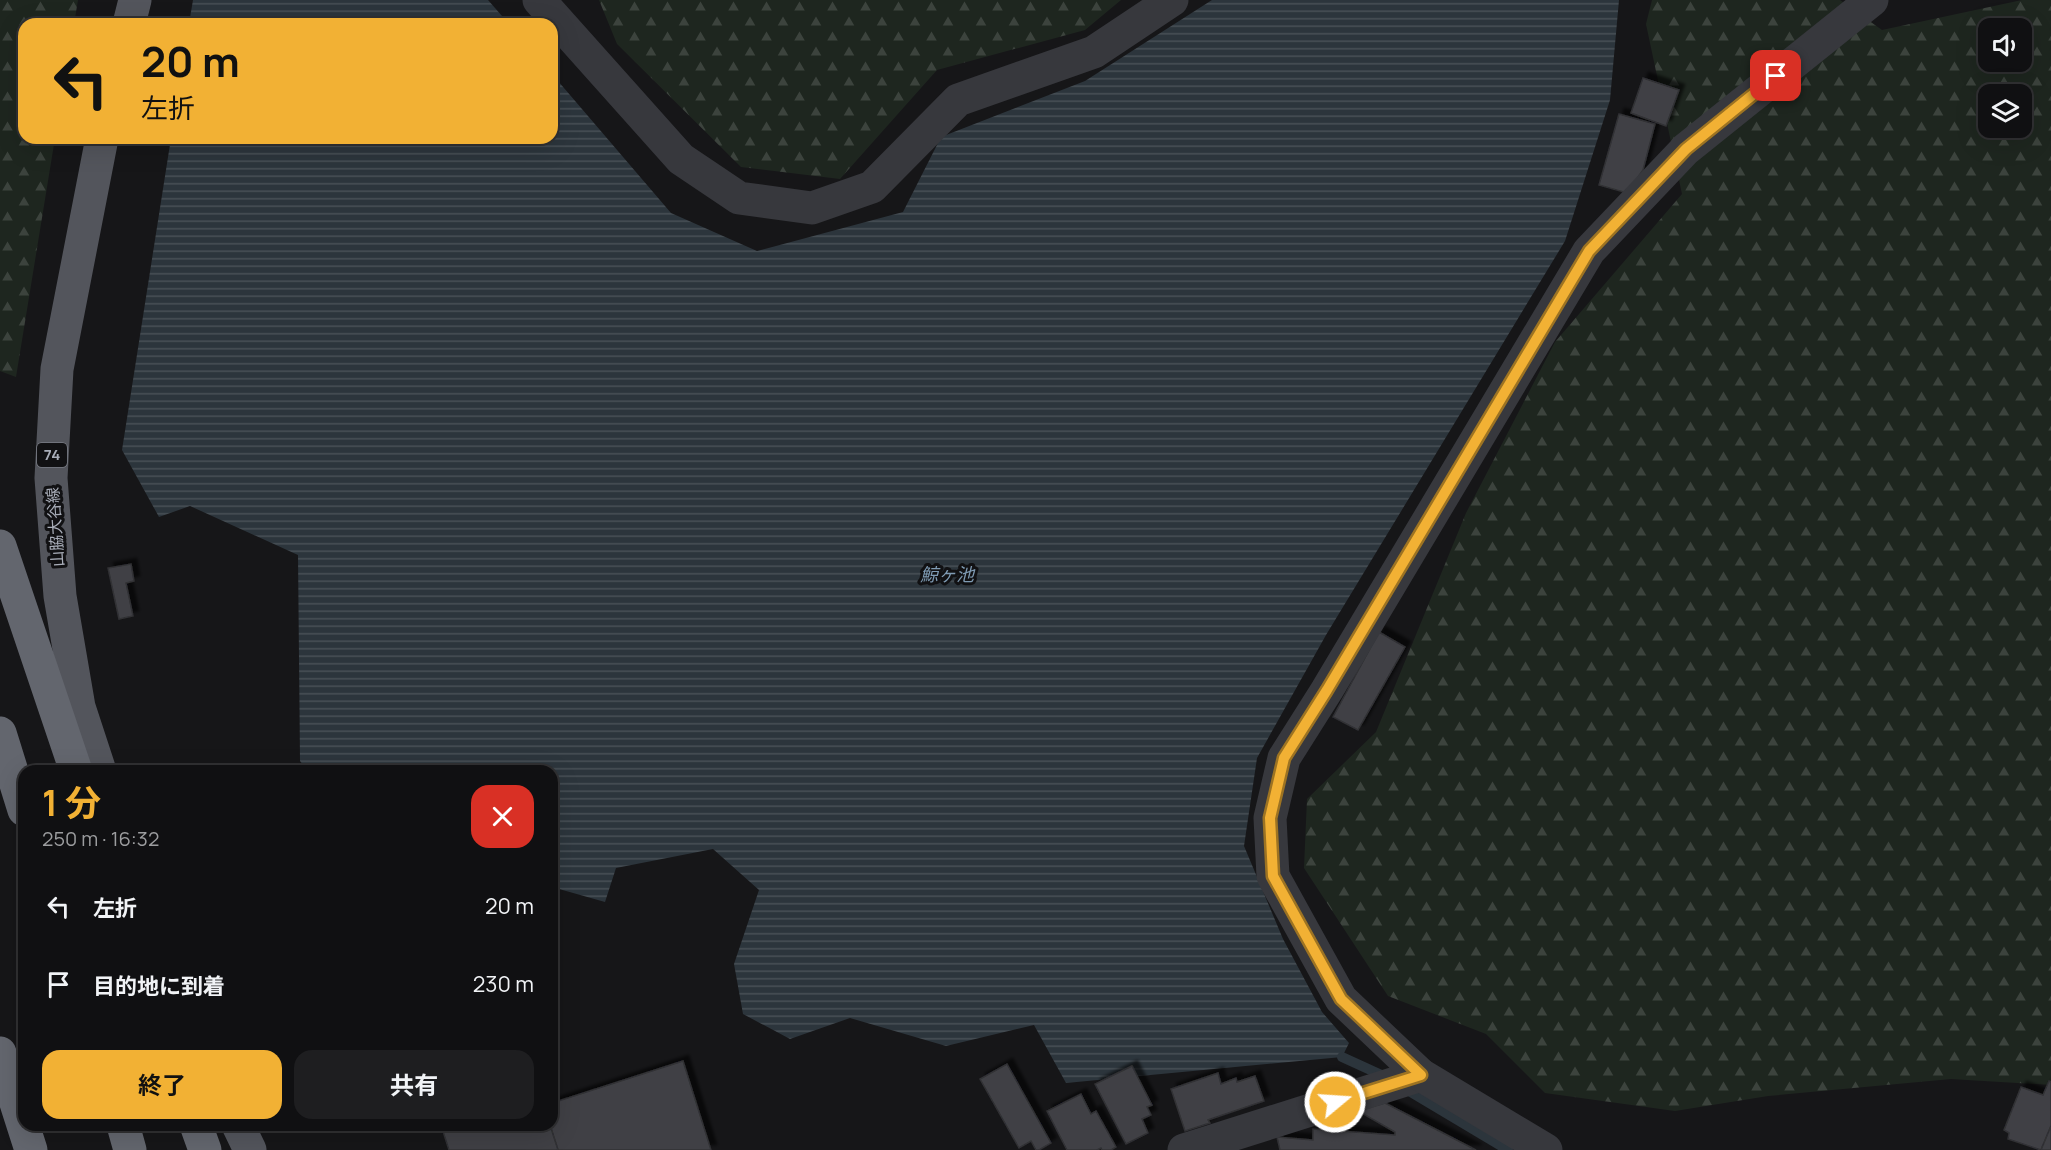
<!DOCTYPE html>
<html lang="ja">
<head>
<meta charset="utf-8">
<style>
  :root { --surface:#101012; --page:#1e1e20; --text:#f1f3f6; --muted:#9c9d9f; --line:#303032; --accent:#f2b134 }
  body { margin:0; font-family:Manrope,"Noto Sans JP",sans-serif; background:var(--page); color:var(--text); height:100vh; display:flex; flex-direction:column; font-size:22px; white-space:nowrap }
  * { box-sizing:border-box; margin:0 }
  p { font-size:20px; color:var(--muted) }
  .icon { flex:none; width:33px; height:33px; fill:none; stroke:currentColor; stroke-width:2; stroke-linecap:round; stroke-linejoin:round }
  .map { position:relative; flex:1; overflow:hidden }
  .sheet { position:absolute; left:18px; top:765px; width:540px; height:366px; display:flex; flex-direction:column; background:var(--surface); border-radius:18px; box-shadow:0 6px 24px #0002,0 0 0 2px var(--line) }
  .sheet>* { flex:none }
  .hud { position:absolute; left:18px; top:18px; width:540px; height:126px; border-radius:18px; box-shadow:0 6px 24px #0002,0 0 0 2px var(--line); background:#f2b134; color:#111; overflow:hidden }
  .controls { position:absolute; left:1978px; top:18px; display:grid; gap:12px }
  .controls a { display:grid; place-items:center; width:54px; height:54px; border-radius:12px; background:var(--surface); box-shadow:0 6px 24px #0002,0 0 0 2px var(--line); font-size:30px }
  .pin { position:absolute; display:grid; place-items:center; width:51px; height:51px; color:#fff; margin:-26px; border-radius:12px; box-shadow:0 3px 9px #0006 }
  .me { position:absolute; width:66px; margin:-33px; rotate:72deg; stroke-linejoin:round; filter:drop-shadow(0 0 4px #0008) }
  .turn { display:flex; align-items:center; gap:21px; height:126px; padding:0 24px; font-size:27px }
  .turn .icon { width:78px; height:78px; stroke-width:2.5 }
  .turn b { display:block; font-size:42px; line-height:51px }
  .round { display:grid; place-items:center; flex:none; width:63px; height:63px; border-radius:18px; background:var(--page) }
  .overview { display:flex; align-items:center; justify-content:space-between; height:102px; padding:0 24px }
  h1 { font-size:36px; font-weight:700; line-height:45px; color:var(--accent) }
  .button { display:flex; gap:12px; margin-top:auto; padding:12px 24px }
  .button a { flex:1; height:69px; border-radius:18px; background:var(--accent); color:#111; font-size:24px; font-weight:700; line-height:69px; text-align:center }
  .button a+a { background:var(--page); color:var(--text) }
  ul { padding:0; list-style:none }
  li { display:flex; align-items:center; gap:18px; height:78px; padding:0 24px }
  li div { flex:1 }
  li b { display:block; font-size:22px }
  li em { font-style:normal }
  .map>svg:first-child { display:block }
  .forest { fill:url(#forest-firs); fill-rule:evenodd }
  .water { fill:url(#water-rules) }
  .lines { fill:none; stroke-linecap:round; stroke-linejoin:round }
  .stream { stroke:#2c353c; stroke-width:10 }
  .building { fill:#404145; stroke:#303034; stroke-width:1.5; filter:url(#shadow) }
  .minor { stroke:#37383d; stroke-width:33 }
  .major { stroke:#53555c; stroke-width:33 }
  .highway { stroke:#63666e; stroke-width:33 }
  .route-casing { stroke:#9d7322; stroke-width:15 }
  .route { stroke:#f2b134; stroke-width:10 }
  .labels { text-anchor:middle; stroke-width:6; stroke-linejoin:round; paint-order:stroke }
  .shield { fill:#111113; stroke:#7b7e86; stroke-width:1.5 }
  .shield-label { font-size:15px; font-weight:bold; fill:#a8adb8 }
  .street-label { font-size:16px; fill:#a8adb8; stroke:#111113 }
  .water-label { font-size:18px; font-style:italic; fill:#7f9bb3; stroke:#111113 }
</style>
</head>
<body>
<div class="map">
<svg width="2051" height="1150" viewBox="0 0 2051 1150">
  <defs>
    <pattern id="forest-firs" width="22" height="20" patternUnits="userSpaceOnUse" patternTransform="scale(1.5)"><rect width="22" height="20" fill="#1e261f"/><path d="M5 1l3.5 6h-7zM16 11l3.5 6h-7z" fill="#3c433d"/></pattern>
    <pattern id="water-rules" width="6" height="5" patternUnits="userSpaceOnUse" patternTransform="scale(1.5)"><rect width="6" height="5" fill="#2c353c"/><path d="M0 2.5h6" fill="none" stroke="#485056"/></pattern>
    <filter id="shadow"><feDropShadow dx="5.5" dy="-5.5" stdDeviation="1.5" flood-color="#0009"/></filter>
  </defs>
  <rect width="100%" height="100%" fill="#161618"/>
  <!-- forest -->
  <g class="forest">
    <path d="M0,0H78L74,24H24V138H55L16,377L0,371Z"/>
    <path d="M599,0H1121L1085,30L937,70L840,179L741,167L617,44Z"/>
    <path d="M1652,0H1840L1882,30L2022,0H2051V1085L1951,1079L1768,1096L1675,1111L1545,1093L1486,1034L1388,996L1304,868L1307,799L1376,732L1466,513L1555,342L1682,194L1646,24ZM1989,28H2022V62H1989ZM1989,94H2022V128H1989Z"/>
  </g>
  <!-- water -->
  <g class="water">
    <path d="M193,0H488L509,24H189Z"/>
    <path d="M1212,0H1619L1610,100L1565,241L1326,635L1257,758L1244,846L1283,939L1322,1012L1349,1043L1342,1057L1066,1083L1034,1025L946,1046L850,1018L790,1039L743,1014L734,964L759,890L713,849L616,868L605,902L552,887V771H308L300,761L298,555L190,506L159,517L122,450L171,138H552V74L671,213L757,251L903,212L941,137L1085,81Z"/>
  </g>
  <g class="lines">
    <!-- stream -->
    <g class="stream">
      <path d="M1342,1057L1388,1078"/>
      <path d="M1404,1088L1508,1150"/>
    </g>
  </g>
  <!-- building -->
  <g class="building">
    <path d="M1643,78L1679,90L1666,126L1631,113Z"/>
    <path d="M1619,114L1655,124L1643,170L1627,193L1599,185Z"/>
    <path d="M131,564L134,581L126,583L133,616L119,619L108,568Z"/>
    <path d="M1379,632L1405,647L1358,730L1333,717Z"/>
    <path d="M683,1061L711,1150H558L550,1125H552V1103Z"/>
    <path d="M1007,1064L1051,1143L1039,1150H1036L1031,1141L1019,1148L980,1079Z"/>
    <path d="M1132,1066L1152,1105L1147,1107L1151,1115L1142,1119L1148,1133L1126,1144L1095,1084Z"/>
    <path d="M1218,1073L1221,1084L1236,1078L1237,1082L1255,1076L1264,1101L1208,1120L1210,1123L1185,1131L1171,1089Z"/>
    <path d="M2049,1081L2051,1082V1126L2041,1150L2008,1139L2009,1133L2004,1130L2021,1087L2043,1095Z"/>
    <path d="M1081,1094L1091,1114L1096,1111L1116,1147L1111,1150H1102L1101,1148L1097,1150H1067L1047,1111Z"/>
    <path d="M1385,1103L1476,1150H1280L1277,1137L1313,1140V1129L1395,1135V1132L1358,1111Z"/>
    <path d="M441,1125H550L558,1150H449Z"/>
    <path d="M2051,1126V1150H2041Z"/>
  </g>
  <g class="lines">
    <!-- minor -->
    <g class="minor">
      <path d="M539,0L681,159L739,198L812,208L872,187L958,100L1094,52L1172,0"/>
      <path d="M1184,1150L1421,1075"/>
      <path d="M1546,1150L1421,1075L1341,999L1273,876L1270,818L1284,758L1327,690L1589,251L1686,149L1872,0"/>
    </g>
    <!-- major -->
    <g class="major">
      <path d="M129,24L135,0"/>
      <path d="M100,771L79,707L60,596L51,478L57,369L102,138"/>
      <path d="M238,1125L250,1150"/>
    </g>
    <!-- highway -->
    <g class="highway">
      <path d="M0,546L76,771"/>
      <path d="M0,733L24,810"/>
      <path d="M0,1053L31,1150"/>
      <path d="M123,1125L130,1150"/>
      <path d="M196,1125L205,1150"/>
    </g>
  </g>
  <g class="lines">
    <defs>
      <path id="route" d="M1335,1102L1421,1075L1341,999L1273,876L1270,818L1284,758L1327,690L1589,251L1686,149L1776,76"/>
    </defs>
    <!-- route casing -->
    <use href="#route" class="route-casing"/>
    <!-- route -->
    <use href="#route" class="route"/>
  </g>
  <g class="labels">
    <!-- shield labels -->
    <rect class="shield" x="37" y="443" width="30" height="24" rx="4.5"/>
    <g class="shield-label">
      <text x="52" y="460">74</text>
    </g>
    <!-- street labels -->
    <g class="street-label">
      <text transform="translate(55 527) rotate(-94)" y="6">山脇大谷線</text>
    </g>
    <!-- water labels -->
    <g class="water-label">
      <text x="947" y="581">鯨ヶ池</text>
    </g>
  </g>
</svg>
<div class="controls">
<a><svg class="icon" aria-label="sound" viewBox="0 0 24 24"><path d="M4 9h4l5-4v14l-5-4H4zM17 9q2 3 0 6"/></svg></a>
<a><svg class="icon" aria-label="layers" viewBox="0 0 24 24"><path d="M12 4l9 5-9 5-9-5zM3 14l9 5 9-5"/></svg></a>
</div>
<div class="pin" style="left:1776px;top:76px;background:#d93025"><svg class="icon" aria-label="arrive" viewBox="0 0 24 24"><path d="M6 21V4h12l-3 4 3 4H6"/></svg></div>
<svg class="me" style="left:1335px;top:1102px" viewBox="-20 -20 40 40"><circle r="17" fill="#f2b134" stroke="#fff" stroke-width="3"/><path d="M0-11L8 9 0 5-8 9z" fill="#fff"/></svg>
<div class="hud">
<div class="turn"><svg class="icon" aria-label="left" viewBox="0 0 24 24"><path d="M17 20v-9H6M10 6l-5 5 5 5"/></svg><div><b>20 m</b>左折</div></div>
</div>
<section class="sheet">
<div class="overview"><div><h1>1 分</h1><p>250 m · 16:32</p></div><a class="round" style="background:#d93025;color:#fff"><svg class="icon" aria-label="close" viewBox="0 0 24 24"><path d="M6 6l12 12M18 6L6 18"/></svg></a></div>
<ul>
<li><svg class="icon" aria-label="left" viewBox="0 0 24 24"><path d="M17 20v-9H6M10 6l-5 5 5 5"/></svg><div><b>左折</b></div><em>20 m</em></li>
<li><svg class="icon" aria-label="arrive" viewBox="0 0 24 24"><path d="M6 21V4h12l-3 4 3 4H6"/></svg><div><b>目的地に到着</b></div><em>230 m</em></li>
</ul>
<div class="button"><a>終了</a><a>共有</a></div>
</section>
</div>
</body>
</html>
